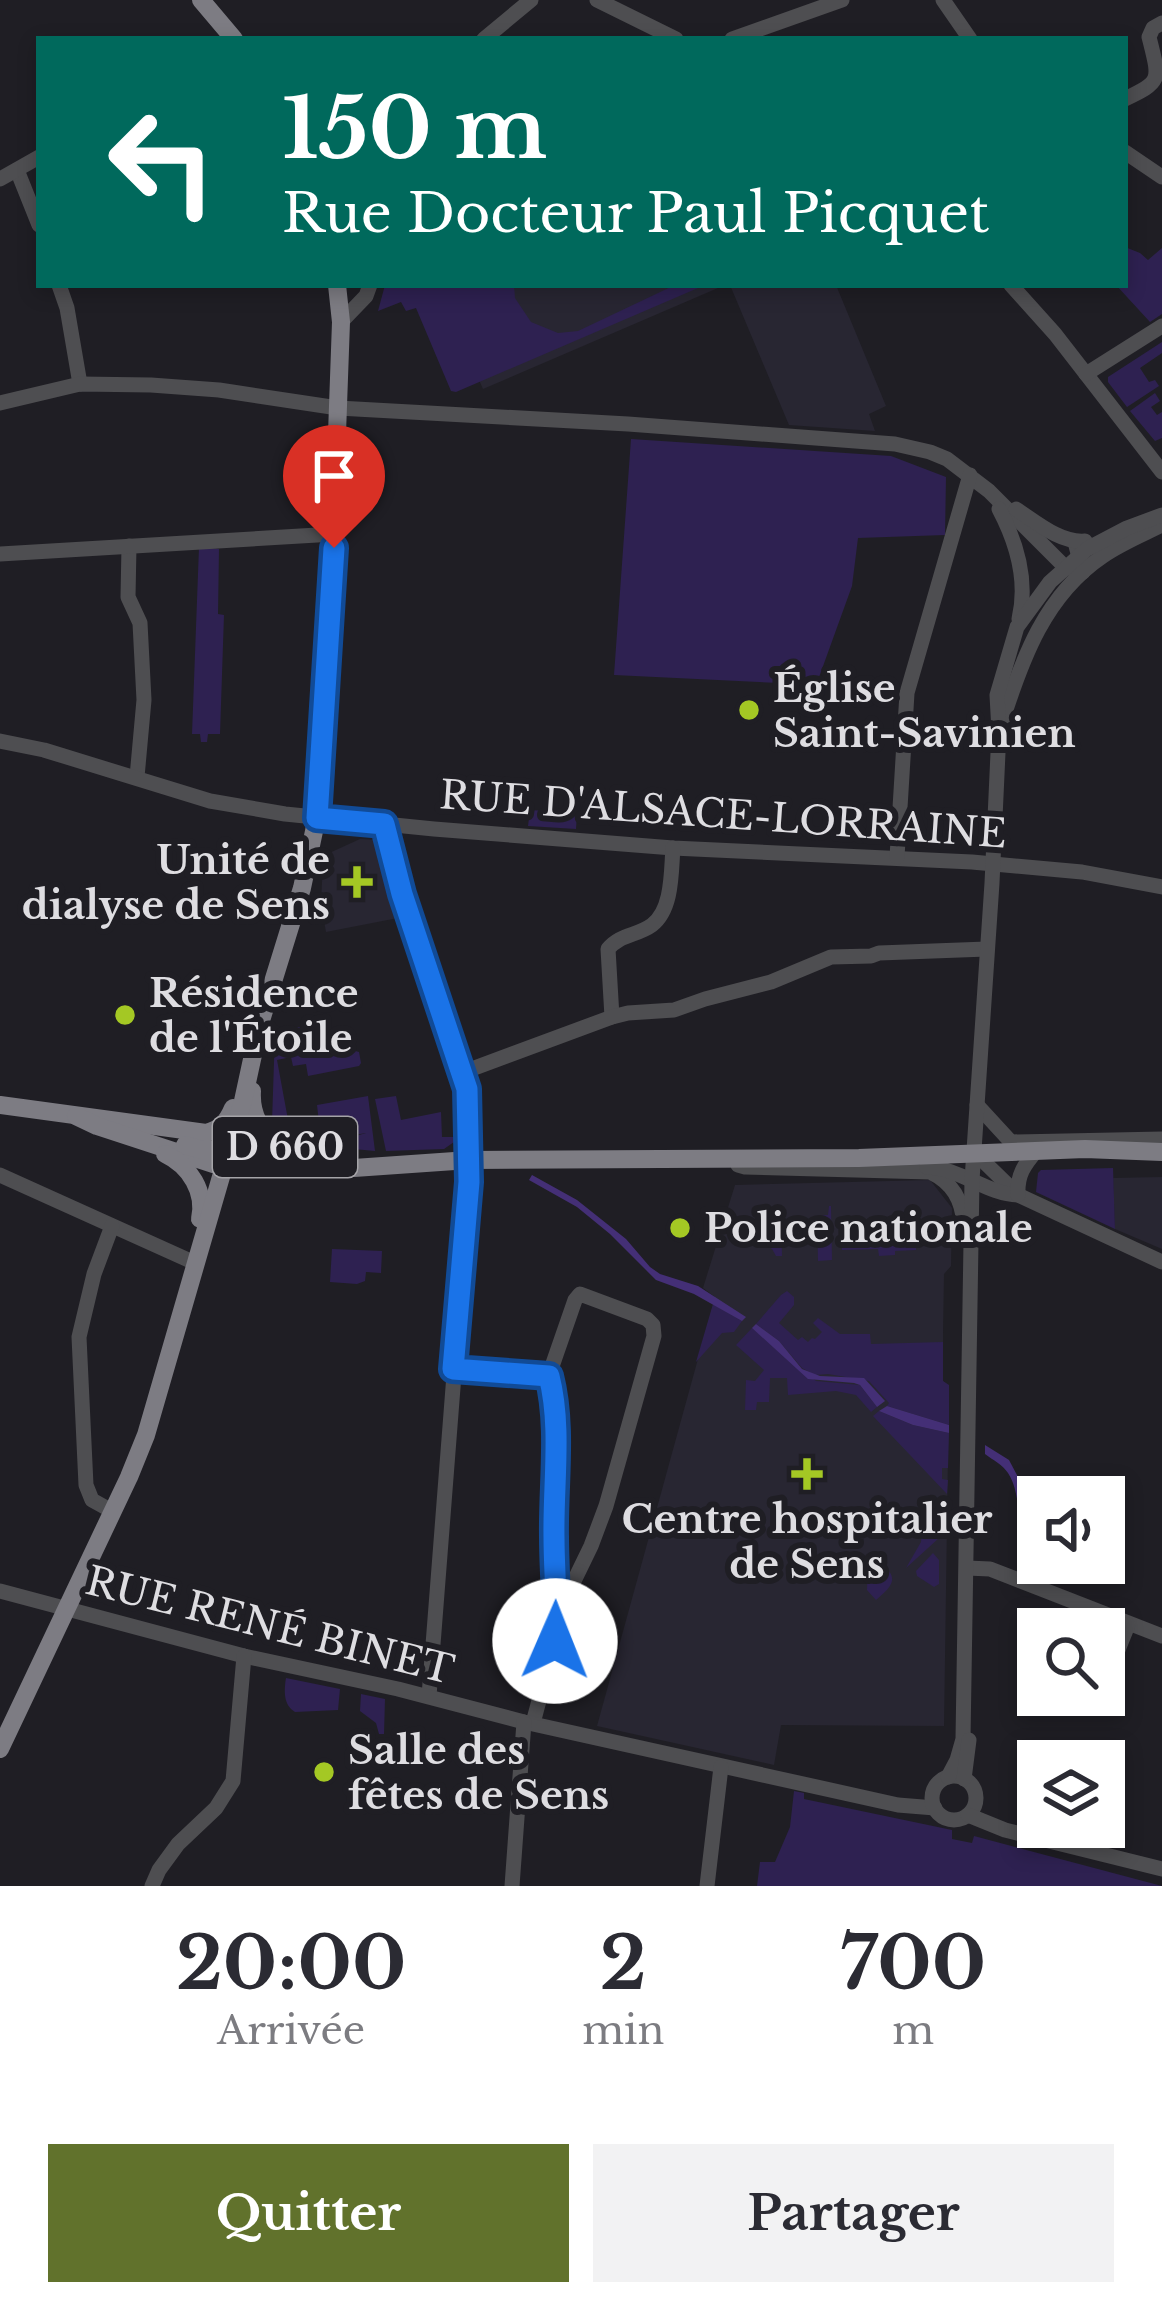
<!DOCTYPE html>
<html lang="fr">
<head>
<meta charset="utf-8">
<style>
  :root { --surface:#fff; --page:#f2f2f3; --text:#2b2b33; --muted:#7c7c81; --accent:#61722c }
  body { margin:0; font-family:"Libre Baskerville",serif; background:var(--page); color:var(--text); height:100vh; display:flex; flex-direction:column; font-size:45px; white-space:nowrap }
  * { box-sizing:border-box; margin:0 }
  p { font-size:39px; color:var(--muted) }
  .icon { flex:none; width:66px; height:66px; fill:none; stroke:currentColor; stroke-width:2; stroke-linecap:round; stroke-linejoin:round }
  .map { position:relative; height:1886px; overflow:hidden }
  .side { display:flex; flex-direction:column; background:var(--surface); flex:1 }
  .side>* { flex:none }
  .banner { position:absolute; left:36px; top:36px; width:1092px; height:252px; border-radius:0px; box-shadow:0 6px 18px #0003; background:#00695c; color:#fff; overflow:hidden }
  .buttons { position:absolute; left:1017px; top:1476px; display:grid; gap:24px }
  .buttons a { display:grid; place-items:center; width:108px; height:108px; border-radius:0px; background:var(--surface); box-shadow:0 6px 18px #0003; font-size:60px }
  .pin { position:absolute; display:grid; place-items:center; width:102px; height:102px; color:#fff; margin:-123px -51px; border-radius:50% 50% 50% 0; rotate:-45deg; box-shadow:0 0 12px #0007 }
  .pin .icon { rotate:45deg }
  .me { position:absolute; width:132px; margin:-66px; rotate:1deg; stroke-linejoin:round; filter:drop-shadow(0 0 9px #0008) }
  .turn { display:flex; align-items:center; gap:42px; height:252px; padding:0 48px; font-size:54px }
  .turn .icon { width:156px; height:156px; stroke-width:2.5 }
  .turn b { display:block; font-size:84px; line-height:102px }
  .eta { display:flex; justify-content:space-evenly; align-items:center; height:204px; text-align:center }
  .eta b { font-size:72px; font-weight:700; line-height:84px }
  .cta { display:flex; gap:24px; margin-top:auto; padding:24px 48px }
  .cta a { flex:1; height:138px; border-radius:0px; background:var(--accent); color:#fff; font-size:48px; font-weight:700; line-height:138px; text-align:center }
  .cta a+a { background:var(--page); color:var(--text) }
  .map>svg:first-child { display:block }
  .built { fill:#282632 }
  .green { fill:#2e2151 }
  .water { fill:#442f76 }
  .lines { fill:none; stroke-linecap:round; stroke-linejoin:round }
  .minor { stroke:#4e4e51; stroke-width:15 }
  .major { stroke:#7d7c83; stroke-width:18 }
  .route-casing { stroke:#114b97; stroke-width:30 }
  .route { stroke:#1a73e8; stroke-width:21 }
  .poi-dot { fill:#a4c824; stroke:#1f1e24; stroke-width:4.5 }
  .labels { text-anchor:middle; stroke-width:12; stroke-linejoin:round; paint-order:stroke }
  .shield { fill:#1f1e24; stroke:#a5a4a8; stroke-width:3 }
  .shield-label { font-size:36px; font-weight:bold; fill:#dedde1 }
  .poi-label { font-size:39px; font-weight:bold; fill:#dedde1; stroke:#1f1e24; text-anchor:start }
  .street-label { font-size:39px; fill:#dedde1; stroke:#1f1e24 }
</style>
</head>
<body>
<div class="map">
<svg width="1162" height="1886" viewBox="0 0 1162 1886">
  <rect width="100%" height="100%" fill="#1f1e24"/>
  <!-- built -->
  <g class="built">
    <path d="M437,285H725L483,389Z"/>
    <path d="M730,285H836L886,406L869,414L875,431L789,425Z"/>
    <path d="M360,839L378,840L403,917L326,932L321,904L323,860L325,855Z"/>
    <path d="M1162,1177V1249L1115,1229L1113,1178Z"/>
    <path d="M930,1180L952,1208L951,1266L944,1274L943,1333V1381L949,1386L944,1726L781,1725L774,1765L597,1726L715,1297L703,1288L735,1185Z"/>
  </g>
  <!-- green -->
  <g class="green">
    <path d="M1125,247L1140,253L1148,260L1162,248V314L1150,322L1116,285H1125Z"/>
    <path d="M385,285H514L515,298L531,322L558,333L578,331L675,285H705L456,392L451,391L416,308L406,311L401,302L378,311Z"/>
    <path d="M1162,342V353L1140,368L1149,382L1155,380L1159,386L1127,407L1108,382V377Z"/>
    <path d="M1155,393L1160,401L1151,407L1157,415L1162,412V438L1155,441L1130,411Z"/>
    <path d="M631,439L891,456L946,477L945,535L858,538L852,586L818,680L782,676L780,683L614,675Z"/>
    <path d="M199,547L219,549L218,614L224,615L220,734H208L207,742H201L200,734H192Z"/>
    <path d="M530,810L577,813L576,829L528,826Z"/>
    <path d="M300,1027L304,1050L342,1043L344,1048L359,1052L361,1063L359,1066L308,1076L306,1064L293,1066L291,1057L277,1060L291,1136L320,1131L317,1105L368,1096L375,1151L321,1146L366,1133L303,1144L289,1139L272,1122L275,1032Z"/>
    <path d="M396,1096L401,1120L441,1112L442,1137H461L444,1149L386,1151L375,1099Z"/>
    <path d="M1113,1168L1115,1229L1036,1192L1038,1173L1041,1170Z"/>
    <path d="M767,1206L772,1208V1216H781L782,1256H776L772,1249L757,1240Z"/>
    <path d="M829,1206H831L832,1260L818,1261L817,1216L828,1215Z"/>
    <path d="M926,1231V1233L916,1234V1250L895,1251V1255L879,1256L878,1249L842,1250L841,1239L887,1238L891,1232Z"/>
    <path d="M332,1249L382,1251L381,1273L366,1272L365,1281L357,1284L330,1282Z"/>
    <path d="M787,1291L794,1297V1305L779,1323L798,1340L802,1337L808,1342L812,1338L815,1339L822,1332L813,1323L818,1318L840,1334H870L871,1344L943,1342V1381L949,1385V1425L887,1406L889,1403L869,1381L828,1374L815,1375L802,1368L779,1341L756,1324L781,1295Z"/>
    <path d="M713,1304L742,1321L734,1332L722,1333L696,1362Z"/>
    <path d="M752,1328L816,1381L860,1385L877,1407L871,1412L856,1395L836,1391L788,1395L787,1378H770L769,1402H757L756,1410H745L746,1380L755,1381L764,1370L736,1345Z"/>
    <path d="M879,1411L913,1425L949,1433L948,1468H942V1479L948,1480L947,1494L873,1416Z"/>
    <path d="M932,1506L940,1509L939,1538L906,1568L921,1542L923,1512Z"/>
    <path d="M933,1553L939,1560V1584L934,1587L917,1576L916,1571Z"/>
    <path d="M874,1554C892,1575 903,1578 876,1600L867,1590L868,1560Z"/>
    <path d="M286,1678L340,1689L338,1710L295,1712C283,1705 284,1690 286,1678Z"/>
    <path d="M361,1694L385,1699L384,1734H379L376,1723L360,1711Z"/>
    <path d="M794,1791L804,1793V1799L952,1830V1839L972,1843L974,1836L1162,1886H757L760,1862H775L790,1827Z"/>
  </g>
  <!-- water -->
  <g class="water">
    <path d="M532,1175L577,1200L626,1239L650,1267L660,1274L698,1286L746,1317L742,1321L694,1294L656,1280L610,1234L577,1207L529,1180Z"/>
    <path d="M756,1324L779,1341L802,1369L820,1376L864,1378L885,1401L877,1407L860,1385L854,1383L808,1379L752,1328Z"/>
    <path d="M887,1406L949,1425V1433L913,1425L879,1411Z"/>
    <path d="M985,1445L1009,1460L1019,1479L1030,1512L1038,1522V1533C1012,1519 1022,1494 1008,1473C1003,1465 993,1460 985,1454Z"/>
  </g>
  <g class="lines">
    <!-- minor -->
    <g class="minor">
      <path d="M597,0L676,39"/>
      <path d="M943,0L970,39"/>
      <path d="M484,39L531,0"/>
      <path d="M732,39L842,0"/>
      <path d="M1125,99C1162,81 1160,81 1149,37L1153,28L1162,23"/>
      <path d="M1125,152L1162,177"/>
      <path d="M17,170L39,225"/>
      <path d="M0,179L39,157"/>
      <path d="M59,285L67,308L80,384"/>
      <path d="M1011,285L1055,334L1162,472"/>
      <path d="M341,322L366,296L370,285"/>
      <path d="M1086,374L1162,326"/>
      <path d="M0,403L80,384L151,385L219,390L338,408L628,424L895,444L930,452L947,459L989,491L1064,566L1083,572L1075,542"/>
      <path d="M999,509C1017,543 1028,581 1019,619"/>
      <path d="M1016,509C1036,522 1060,543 1085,541"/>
      <path d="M129,546L128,597L140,623L144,700L137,777"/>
      <path d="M0,554L334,534"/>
      <path d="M1002,722C1022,659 1045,595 1103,556C1122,543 1142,535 1162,525"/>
      <path d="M0,741L44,750L210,801L285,814L434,829L673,848L972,862L1082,872L1162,887"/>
      <path d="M384,824L402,894L467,1089L469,1182L429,1696"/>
      <path d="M897,857L907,693L970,475"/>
      <path d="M612,1017L608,949C620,934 637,936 652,925C673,909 671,871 673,848"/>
      <path d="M461,1073L612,1017L628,1013L674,1010L705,999L771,982L831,957L871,956L879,953L987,949"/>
      <path d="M977,1105L1011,1142L1162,1139"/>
      <path d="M975,1153L1016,1193"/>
      <path d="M738,1165L745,1167L930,1172C953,1183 962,1200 964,1224"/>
      <path d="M927,1167C960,1168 986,1194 1018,1195L1162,1262"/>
      <path d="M0,1175L195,1263"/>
      <path d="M1018,1195C1017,1175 1024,1165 1037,1150"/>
      <path d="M453,1368L549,1375L554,1394L553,1540L558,1614L555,1641L533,1723"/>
      <path d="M549,1375L575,1300L580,1294L647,1319L653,1325L654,1336L606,1506L591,1546L558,1614"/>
      <path d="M112,1511L92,1500L86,1485L79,1337L94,1274L112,1226"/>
      <path d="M967,1568L990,1569L1162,1636"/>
      <path d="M0,1591L244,1656L398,1689L524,1722L898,1805L935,1808"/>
      <path d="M1104,1685L1128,1625"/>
      <circle cx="954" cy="1798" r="22"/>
      <path d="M948,1777L957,1760L963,1739L972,1180L992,883L999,731L997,695L1017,627L1050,582L1087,549L1127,528L1162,515"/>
      <path d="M964,1779L969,1740"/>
      <path d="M968,1815L1005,1830L1162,1869"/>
      <path d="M152,1886L159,1870L178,1844L216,1808L233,1781L244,1656"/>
      <path d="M512,1886L524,1722"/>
      <path d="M707,1886L721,1767"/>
    </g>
    <!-- major -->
    <g class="major">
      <path d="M201,0L234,39"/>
      <path d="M252,1091C249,1141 295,1154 336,1158"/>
      <path d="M0,1105L206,1133C221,1129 227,1122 233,1108"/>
      <path d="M76,1116L97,1126L213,1164L248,1169L354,1168L469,1160L859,1158L1085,1149L1162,1152"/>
      <path d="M185,1145L202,1150H251L294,1159"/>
      <path d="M165,1154C190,1166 206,1192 200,1219"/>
      <path d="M0,1749L129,1477L146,1435L243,1101L259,1027L302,888L317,817L329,657L341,322L337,285"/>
    </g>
  </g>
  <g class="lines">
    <defs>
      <path id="route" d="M334,548L317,818L384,824L402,894L467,1089L469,1182L453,1369L549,1376C562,1427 553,1484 554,1537C554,1572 558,1606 555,1641"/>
    </defs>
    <!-- route casing -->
    <use href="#route" class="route-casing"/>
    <!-- route -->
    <use href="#route" class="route"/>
  </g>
  <!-- markers -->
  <g class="poi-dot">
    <circle cx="749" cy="710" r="12"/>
    <path d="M351 864h12v12h12v12h-12v12h-12v-12h-12v-12h12z"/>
    <circle cx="125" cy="1015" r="12"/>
    <circle cx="680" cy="1228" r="12"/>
    <path d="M801 1456h12v12h12v12h-12v12h-12v-12h-12v-12h12z"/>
    <circle cx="324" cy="1772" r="12"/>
  </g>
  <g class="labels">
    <!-- shield labels -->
    <rect class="shield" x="213" y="1117" width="144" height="60" rx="9"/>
    <g class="shield-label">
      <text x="285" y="1160">D 660</text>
    </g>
    <!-- poi labels -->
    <g class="poi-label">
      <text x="773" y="702">Église<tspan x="773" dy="45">Saint-Savinien</tspan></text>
      <text x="330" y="874" text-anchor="end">Unité de<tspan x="330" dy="45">dialyse de Sens</tspan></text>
      <text x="149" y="1007">Résidence<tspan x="149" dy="45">de l'Étoile</tspan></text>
      <text x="704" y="1242">Police nationale</text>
      <text x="807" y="1533" text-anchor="middle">Centre hospitalier<tspan x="807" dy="45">de Sens</tspan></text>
      <text x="348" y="1764">Salle des<tspan x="348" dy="45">fêtes de Sens</tspan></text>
    </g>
    <!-- street labels -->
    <g class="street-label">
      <text transform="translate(723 814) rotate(4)" y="14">RUE D'ALSACE-LORRAINE</text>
      <text transform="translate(270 1625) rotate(14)" y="14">RUE RENÉ BINET</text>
    </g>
  </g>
</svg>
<div class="buttons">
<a><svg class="icon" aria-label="sound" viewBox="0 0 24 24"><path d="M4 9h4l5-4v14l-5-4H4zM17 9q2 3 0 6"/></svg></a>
<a><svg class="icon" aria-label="search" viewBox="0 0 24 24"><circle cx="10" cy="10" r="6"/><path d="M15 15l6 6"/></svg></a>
<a><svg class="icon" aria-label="layers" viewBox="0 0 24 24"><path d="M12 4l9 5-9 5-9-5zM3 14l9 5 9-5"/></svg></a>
</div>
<div class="pin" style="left:334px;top:548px;background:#d93025"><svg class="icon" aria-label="arrive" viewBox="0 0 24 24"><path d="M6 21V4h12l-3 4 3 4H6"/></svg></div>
<svg class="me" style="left:555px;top:1641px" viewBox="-20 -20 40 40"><circle r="19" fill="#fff"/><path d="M0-13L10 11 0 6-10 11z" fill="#1a73e8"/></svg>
<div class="banner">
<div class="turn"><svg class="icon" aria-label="left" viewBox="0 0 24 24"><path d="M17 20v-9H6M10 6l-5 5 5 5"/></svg><div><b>150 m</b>Rue Docteur Paul Picquet</div></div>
</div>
</div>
<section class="side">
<div class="eta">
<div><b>20:00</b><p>Arrivée</p></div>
<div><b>2</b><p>min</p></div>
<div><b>700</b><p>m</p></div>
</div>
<div class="cta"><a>Quitter</a><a>Partager</a></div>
</section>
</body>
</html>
